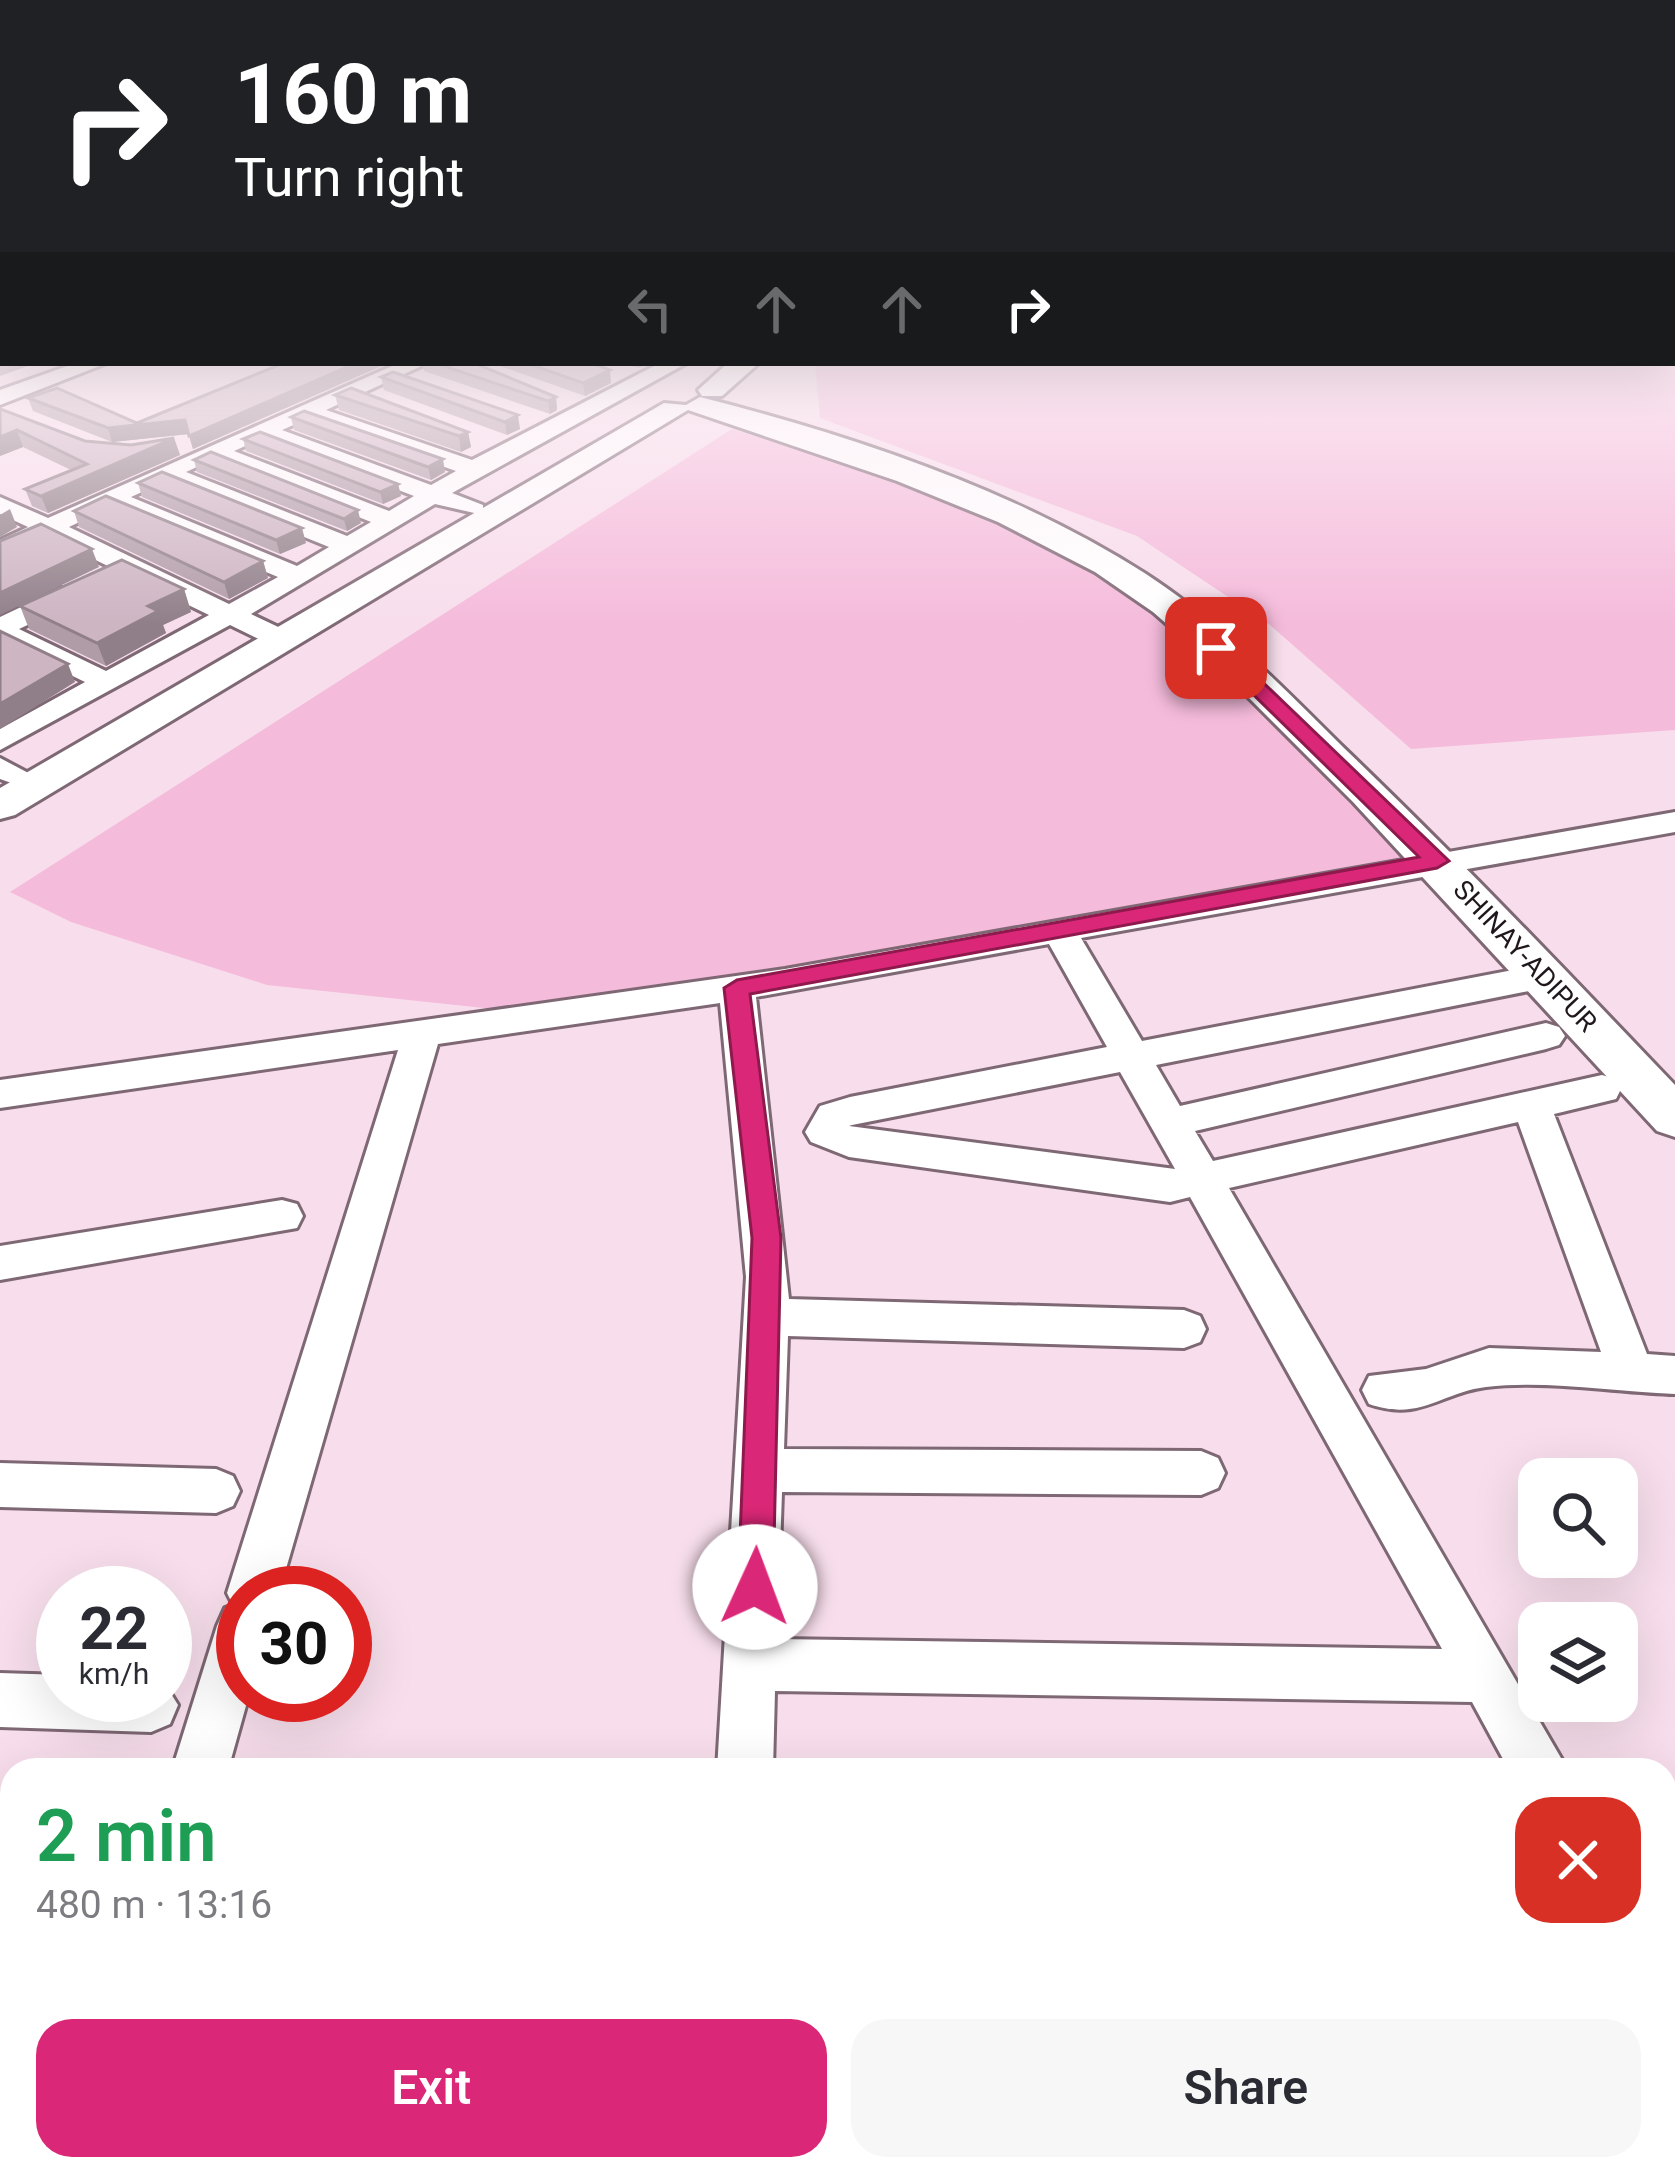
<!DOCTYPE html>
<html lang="en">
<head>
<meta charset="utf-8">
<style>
  :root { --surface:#fff; --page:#f7f7f7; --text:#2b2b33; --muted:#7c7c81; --accent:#db2777 }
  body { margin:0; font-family:Roboto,sans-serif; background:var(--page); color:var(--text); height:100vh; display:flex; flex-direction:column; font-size:45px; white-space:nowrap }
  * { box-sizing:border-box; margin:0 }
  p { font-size:39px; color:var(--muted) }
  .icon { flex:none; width:66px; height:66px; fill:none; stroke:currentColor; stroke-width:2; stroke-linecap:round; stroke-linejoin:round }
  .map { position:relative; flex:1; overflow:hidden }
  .side { position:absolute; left:0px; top:1758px; width:1677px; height:423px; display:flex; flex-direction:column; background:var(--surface); border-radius:36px 36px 0 0; box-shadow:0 12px 48px #0002 }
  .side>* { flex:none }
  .guide { position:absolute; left:0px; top:0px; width:1677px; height:366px; box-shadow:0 12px 48px #0002; background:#202124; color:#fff; overflow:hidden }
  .tools { position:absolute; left:1518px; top:1458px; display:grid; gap:24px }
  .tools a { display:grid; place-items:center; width:120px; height:120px; border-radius:24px; background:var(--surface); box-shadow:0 12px 48px #0002; font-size:60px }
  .speed { position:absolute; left:36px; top:1566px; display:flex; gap:24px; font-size:60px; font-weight:700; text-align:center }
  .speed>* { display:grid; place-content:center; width:156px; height:156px; border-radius:50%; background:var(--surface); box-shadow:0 12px 48px #0002; line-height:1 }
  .speed small { font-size:30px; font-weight:400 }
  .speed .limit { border:18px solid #d22; background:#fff; color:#111 }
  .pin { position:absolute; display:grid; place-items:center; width:102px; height:102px; color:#fff; margin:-51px; border-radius:24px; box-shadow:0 6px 18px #0006 }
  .me { position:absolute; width:132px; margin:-66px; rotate:2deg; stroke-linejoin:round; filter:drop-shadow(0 0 9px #0008) }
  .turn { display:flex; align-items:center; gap:42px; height:252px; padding:0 36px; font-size:54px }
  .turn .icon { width:156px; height:156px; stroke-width:2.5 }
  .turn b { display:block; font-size:84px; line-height:102px }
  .lanes { display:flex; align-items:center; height:114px; padding:0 36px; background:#0003; justify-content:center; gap:60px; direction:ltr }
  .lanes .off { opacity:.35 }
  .round { display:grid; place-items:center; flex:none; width:126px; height:126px; border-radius:36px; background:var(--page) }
  .head { display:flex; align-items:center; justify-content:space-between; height:204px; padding:0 36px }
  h1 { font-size:72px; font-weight:600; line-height:90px; color:#1e9e55 }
  .action { display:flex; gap:24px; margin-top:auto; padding:24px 36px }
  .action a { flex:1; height:138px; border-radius:36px; background:var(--accent); color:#fff; font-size:48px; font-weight:600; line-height:138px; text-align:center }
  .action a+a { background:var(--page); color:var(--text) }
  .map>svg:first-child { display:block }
  .green { fill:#f5bbdb }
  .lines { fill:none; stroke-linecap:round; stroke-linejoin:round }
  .minor-casing { stroke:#7e6874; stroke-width:6 }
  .major-casing { stroke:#7e6874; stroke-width:6 }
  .minor { fill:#fff; fill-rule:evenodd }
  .major { fill:#fff; fill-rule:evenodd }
  .wall { fill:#b09ca7 }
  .shaded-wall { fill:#907f88 }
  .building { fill:#cdb5c2; stroke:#907f88; stroke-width:3 }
  .route { fill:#db2777; stroke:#8e194d; stroke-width:3 }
  .labels { text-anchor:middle; stroke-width:10; stroke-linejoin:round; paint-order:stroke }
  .far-street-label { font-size:27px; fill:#20171c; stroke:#fff }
</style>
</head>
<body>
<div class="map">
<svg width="1675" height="2179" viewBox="0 0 1675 2179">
  <rect width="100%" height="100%" fill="#f8deec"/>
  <!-- green -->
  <g class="green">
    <path d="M1675,320V730L1411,749L1270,625L1137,536L820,418L815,363H1674Z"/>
    <path d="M732,429C933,490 1132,559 1283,715C1331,765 1374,822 1419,875L570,1017L267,985L71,922L10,892Z"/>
  </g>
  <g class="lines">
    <defs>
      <g id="minor">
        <path d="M76,363H107L0,405V390Z"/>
        <path d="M399,363H428L326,410L472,460L660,363H687L452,493L483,505V515L435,504L251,614L291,633V645H271L230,625L0,750V729L85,682L0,641V617L61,588H81V600L19,629L106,671L209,615L48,537L0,558V540L28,527L0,514V497L48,518ZM307,419L456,471L431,485L282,430ZM263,438L414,496L389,511L234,451ZM214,459L371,522L347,536L186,472ZM166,481L329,547L297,566L131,497ZM111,507L278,577L229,604L69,527Z"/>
        <path d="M0,758L36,777L20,786L0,779Z"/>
        <path d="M1675,812V832L1081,938L1142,1041L1544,964L1562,976L1544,988L1156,1065L1180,1106L1546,1023L1559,1027L1565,1036L1559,1045L1546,1049L1195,1131L1213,1161L1602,1075L1616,1079L1621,1089L1616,1099L1554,1114L1647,1354L1675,1356V1394C1614,1392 1547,1380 1486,1387C1442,1392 1420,1422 1369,1404L1362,1390L1369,1376L1426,1369L1489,1348L1601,1352L1518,1122L1229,1188L1568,1770H1509L1472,1702L775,1691L773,1770H717L746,1277L720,1003L438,1044L279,1593H243V1695H249L228,1770H172L217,1626L225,1608L233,1605L227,1593L398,1050L0,1108V1080L785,969ZM1049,944L1107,1047L850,1097L820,1106L805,1132L811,1142L849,1157L1170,1202L1190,1197L1442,1649L777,1639L782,1492L1201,1495L1218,1488L1225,1473L1218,1458L1201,1451L784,1449L788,1336L1184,1348L1200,1342L1206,1329L1200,1316L1184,1310L789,1299L756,997ZM1120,1072L1175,1169L849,1126L852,1125Z"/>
        <path d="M282,1200L297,1204L303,1216L297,1228L0,1280V1246Z"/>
        <path d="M0,1463L216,1469L233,1476L240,1491L233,1506L216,1513L0,1507Z"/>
        <path d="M0,1673L63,1675V1695H165V1684L178,1705L170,1724L151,1732L0,1727Z"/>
        <path d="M1665,1964L1675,1968V2043L1665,2039Z"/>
        <path d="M0,2115L12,2116V2169L35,2171L0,2179Z"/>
        <path d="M1675,2138V2179H1609L1613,2169H1665V2141Z"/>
        <path d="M296,2169H362L363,2179H297Z"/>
        <path d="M602,2169H928L932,2179H607Z"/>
      </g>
      <g id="major">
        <path d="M728,363H759L722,396H702L698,390Z"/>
        <path d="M700,397C851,435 1015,490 1146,574C1220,622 1282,687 1344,748C1458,857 1566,971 1675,1085V1137L1657,1131L1353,802L1233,682L1153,612L1095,572L998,522L897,481L688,410L15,815L0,819V788L664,403L686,405Z"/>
      </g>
    </defs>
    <!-- minor casing -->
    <use href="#minor" class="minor-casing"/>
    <!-- major casing -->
    <use href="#major" class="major-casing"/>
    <!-- minor -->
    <use href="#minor" class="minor"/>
    <!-- major -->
    <use href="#major" class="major"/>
  </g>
  <!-- wall -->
  <g class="wall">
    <path d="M269,363H388L193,449L189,434L112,442L33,411L28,398L137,423L277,366Z"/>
    <path d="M422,363H474L556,397L557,410L550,414L424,371Z"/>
    <path d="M492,363H591L611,383L585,396Z"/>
    <path d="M621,363H650L639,368Z"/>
    <path d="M393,372L520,429L507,435L384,390L381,377Z"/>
    <path d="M335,395L468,432L471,447L461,452L339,410Z"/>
    <path d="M0,409L85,441L131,445L174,438L180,455L48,513L32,506L25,489L71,470L23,447L0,456Z"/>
    <path d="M291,417L445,472L431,480L294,430Z"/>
    <path d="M243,439L398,484L401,496L383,504L246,451Z"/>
    <path d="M194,460L361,523L347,531L197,472Z"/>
    <path d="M138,483L306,543L280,554L142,497Z"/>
    <path d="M74,511L263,561L268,578L229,599L79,527Z"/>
    <path d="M184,589L191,612L163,625L166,633L106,666L29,629L20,606Z"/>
  </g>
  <!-- shaded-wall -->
  <g class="shaded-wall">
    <path d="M3,360V363H36L0,376V361Z"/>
    <path d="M356,363H388L193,449L189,436Z"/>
    <path d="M610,370L611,383L585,396L583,383Z"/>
    <path d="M556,397L557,410L550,414L548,401Z"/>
    <path d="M518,415L520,429L507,435L505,422Z"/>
    <path d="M185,420L189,434L112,442L108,428Z"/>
    <path d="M17,430L23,447L0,456V437Z"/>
    <path d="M468,432L471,447L461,452L459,436Z"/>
    <path d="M174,438L180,455L48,513L41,496Z"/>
    <path d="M443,459L445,472L431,480L428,467Z"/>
    <path d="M398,484L401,496L383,504L380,492Z"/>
    <path d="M10,509L17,527L0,537V515Z"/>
    <path d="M358,510L361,523L347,531L344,519Z"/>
    <path d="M302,528L306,543L280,554L276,540Z"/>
    <path d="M92,549L99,567L0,615V593Z"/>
    <path d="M263,561L268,578L229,599L224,582Z"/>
    <path d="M184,589L191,612L163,625L166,633L106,666L97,643L148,606Z"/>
    <path d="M68,664L75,682L0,729V704Z"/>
  </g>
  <!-- building -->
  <g class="building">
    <path d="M1,320H3V348L0,345Z"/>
    <path d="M284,363H356L189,436L185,420L108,428L28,398L57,388L137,423Z"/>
    <path d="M435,363H474L556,397L548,401Z"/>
    <path d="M526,363H591L610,370L583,383Z"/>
    <path d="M393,372L518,415L505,422L381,377Z"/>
    <path d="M351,388L468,432L459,436L335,395Z"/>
    <path d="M0,409L85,441L131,445L174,438L41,496L25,489L87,464L17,430L0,437Z"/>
    <path d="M304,411L443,459L428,467L291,417Z"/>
    <path d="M260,432L398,484L380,492L243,439Z"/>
    <path d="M211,452L358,510L344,519L194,460Z"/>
    <path d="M162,472L302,528L276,540L138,483Z"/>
    <path d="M106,496L263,561L224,582L74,511Z"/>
    <path d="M41,524L92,549L0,593V541Z"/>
    <path d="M122,560L184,589L148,606L158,611L97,643L20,606Z"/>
    <path d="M0,631L68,664L0,704Z"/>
  </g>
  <!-- sky -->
  <linearGradient id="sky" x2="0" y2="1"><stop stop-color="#9498c8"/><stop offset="0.51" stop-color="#fcf0f6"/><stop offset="1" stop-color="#fcf0f6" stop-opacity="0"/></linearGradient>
  <rect width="1675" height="625" fill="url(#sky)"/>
  <!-- route -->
  <path class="route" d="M1210,644H1223L1449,861L1437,868L750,994L781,1238L773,1587L768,1599L755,1604L743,1599L738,1587L752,1238L724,988L737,980L1419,857L1210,652Z"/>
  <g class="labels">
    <!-- far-street labels -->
    <g class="far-street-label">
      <text transform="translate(1525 956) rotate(47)" y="9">SHINAY-ADIPUR</text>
    </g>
  </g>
</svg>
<div class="tools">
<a><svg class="icon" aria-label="search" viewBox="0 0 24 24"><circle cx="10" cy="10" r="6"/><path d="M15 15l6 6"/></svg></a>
<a><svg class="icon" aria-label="layers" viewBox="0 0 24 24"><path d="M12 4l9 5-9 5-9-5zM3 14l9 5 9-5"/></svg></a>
</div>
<div class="speed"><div>22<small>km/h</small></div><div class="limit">30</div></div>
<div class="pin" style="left:1216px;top:648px;background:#d93025"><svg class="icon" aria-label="arrive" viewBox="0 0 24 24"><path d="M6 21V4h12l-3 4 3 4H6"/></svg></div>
<svg class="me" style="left:755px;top:1587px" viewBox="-20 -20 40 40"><circle r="19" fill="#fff"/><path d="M0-13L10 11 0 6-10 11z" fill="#db2777"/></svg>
<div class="guide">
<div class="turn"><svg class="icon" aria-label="right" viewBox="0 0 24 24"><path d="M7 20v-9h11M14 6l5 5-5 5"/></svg><div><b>160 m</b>Turn right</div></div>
<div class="lanes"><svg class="icon off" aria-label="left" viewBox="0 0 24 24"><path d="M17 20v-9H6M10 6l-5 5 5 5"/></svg><svg class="icon off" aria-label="ahead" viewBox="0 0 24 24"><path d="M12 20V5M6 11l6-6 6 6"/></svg><svg class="icon off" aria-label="ahead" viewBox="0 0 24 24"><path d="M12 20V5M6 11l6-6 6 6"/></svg><svg class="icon" aria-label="right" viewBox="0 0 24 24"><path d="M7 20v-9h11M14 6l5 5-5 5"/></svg></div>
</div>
<section class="side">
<div class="head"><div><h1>2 min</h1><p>480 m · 13:16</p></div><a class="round" style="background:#d93025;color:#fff"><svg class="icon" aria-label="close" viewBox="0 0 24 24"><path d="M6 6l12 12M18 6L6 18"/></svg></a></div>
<div class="action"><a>Exit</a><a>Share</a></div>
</section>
</div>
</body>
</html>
